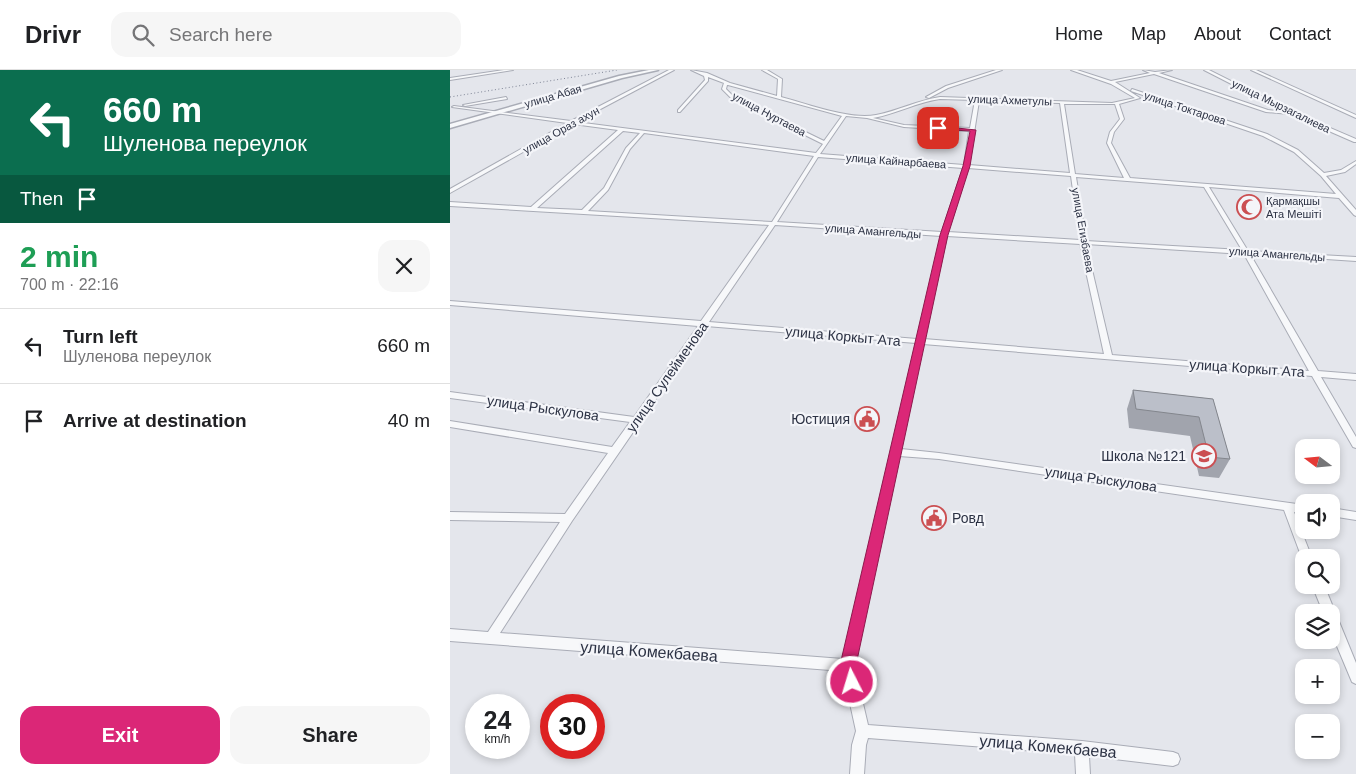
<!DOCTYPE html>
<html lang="en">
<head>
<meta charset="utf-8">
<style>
  :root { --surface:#fff; --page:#f6f6f6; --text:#202124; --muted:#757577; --line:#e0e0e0; --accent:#db2777 }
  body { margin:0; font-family:Arial,sans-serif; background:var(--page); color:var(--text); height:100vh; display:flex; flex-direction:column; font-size:19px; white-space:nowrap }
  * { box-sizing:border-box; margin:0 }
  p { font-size:16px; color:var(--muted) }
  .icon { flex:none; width:28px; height:28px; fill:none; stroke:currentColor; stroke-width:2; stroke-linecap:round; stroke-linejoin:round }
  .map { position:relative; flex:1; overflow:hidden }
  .sheet { display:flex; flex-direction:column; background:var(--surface); width:450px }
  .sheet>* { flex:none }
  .guide { background:#0b6e4f; color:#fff; overflow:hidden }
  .needle { width:32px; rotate:286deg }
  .tools { position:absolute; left:845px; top:369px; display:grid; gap:10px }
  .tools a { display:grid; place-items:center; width:45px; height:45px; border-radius:10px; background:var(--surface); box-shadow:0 2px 8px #0003; font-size:25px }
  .speed { position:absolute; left:15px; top:624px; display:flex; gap:10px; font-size:25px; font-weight:700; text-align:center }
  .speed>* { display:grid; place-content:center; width:65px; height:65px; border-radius:50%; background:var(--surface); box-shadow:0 2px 8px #0003; line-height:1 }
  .speed small { font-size:12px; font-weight:400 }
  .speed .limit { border:8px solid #d22; background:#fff; color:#111 }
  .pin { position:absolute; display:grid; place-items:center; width:42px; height:42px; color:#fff; margin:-21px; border-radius:10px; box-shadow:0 2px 8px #0006 }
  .me { position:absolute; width:55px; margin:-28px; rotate:355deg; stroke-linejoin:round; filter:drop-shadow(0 0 4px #0008) }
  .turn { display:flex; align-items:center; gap:18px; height:105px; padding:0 20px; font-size:22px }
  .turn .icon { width:65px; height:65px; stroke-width:2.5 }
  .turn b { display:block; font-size:35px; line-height:42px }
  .then { display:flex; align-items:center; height:48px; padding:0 20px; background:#0003; gap:10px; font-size:19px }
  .round { display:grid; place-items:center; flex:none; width:52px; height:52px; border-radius:15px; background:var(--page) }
  .headline { display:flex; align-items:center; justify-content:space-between; height:85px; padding:0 20px }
  h1 { font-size:30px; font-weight:600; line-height:38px; color:#1e9e55 }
  .action { display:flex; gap:10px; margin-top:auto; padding:10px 20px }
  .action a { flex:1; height:58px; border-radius:15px; background:var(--accent); color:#fff; font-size:20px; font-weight:600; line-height:58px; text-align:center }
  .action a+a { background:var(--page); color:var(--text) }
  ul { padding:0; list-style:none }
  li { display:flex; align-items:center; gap:15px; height:75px; padding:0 20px; border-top:1px solid var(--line) }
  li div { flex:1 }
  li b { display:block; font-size:19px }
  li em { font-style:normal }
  header { display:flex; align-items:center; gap:30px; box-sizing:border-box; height:70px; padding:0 25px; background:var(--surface); border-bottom:1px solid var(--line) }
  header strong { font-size:24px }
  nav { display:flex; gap:28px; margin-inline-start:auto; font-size:18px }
  .search { width:350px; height:45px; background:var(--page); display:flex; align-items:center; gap:12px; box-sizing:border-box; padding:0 18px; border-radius:15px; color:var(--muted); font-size:19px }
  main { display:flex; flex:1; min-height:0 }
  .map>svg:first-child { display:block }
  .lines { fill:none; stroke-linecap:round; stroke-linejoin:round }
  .minor-casing { stroke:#a9acb6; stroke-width:2 }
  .tertiary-casing { stroke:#a9acb6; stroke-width:3 }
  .minor { fill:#f7f8fa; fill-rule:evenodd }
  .tertiary { fill:#f7f8fa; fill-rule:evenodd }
  .rail { stroke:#7e8495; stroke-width:1; stroke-dasharray:1 2.5; stroke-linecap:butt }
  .wall { fill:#a1a4ad }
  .building { fill:#bbbfc9; stroke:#83868d }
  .route { fill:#db2777; stroke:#8e194d }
  .labels { text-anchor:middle; stroke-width:4.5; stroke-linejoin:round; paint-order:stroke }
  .far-street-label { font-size:11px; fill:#2c3244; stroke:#f4f5f9 }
  .far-poi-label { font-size:11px; fill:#2c3244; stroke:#f4f5f9; text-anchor:start }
  .street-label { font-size:14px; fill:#2c3244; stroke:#f4f5f9 }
  .poi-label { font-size:14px; fill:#2c3244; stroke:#f4f5f9; text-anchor:end }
  .near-street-label { font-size:16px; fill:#2c3244; stroke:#f4f5f9 }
</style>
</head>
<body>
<header>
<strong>Drivr</strong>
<div class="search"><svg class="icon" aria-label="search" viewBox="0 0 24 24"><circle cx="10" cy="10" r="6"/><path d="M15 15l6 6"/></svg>Search here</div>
<nav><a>Home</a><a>Map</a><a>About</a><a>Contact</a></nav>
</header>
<main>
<section class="sheet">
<div class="guide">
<div class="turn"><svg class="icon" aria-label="left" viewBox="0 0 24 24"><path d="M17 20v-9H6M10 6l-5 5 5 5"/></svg><div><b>660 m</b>Шуленова переулок</div></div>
<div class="then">Then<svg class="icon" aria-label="arrive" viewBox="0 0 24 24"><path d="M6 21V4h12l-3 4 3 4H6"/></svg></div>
</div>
<div class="headline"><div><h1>2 min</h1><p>700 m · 22:16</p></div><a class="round"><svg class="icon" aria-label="close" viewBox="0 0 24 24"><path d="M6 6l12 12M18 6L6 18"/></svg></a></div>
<ul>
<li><svg class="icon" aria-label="left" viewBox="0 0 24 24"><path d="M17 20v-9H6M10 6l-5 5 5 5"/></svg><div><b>Turn left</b><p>Шуленова переулок</p></div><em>660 m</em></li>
<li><svg class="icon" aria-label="arrive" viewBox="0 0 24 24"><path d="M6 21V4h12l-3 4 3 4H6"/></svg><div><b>Arrive at destination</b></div><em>40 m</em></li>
</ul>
<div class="action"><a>Exit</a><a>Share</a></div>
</section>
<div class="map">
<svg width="906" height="704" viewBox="0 0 906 704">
  <rect width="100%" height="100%" fill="#e4e6ec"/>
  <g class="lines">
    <defs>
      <g id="minor">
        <path d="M54,0H63L0,10V8Z"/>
        <path d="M219,0H224L126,52L366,83L373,74L282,29L272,19L274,13L258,7V11L230,42H228V40L255,10L254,6L241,0L257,3L280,13L327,26L328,9L312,0H317L332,9L331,27C358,34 399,50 426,45C448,41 468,30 490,27L662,33L685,28L661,14L621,0H627L661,11L700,3L693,0L705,2L722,0L709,3L818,40L836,42L754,0H759L843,42L906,69V72H904L840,44L816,42L704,4L665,12L690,28L669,34L674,49L664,62L661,73L680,108L886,124L871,106L844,82L813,66L681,21L682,19L817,64L848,80L874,103L891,100L906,91V94L895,102L876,106L906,140V146L904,145L889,128L759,117L798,181L906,187V191L800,184L868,301L906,304V310L871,307L906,367V378L903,377L862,306L473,274L451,379L489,383L854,435V443L844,442L862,488H854L853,491L834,440L489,389L449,386L404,595L418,655L632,671L723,682L728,684L730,689L728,694L723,696L639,686L640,704H626L625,684L418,668L416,675L414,704H400L402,675L406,661L393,601L0,571V559L38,562L110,452L0,450V442L115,444L158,383L0,357V351L162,377L180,352L0,328V322L184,347L248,256L0,235V231L251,251L319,155L0,136V132L81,137L168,60L123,54L0,123V119L117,53L2,37L4,36L121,51ZM277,15H278L392,46L374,71L284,27L276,19ZM490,29L525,30L520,58L454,55L423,48C446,44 467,32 490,29ZM529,31L610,33L620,103L519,95ZM614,34H665L670,49L660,62L657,73L674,108L625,104ZM396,46L417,48L454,57L519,61L514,95L370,84ZM173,61L190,63L176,78L154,118L132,140L87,138ZM194,63L364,86L322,152L138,141L158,120L180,79ZM368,87L513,98L492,162L327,152ZM518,98L621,106L630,170L498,162ZM626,107L754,117L792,180L636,171ZM325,155L491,166L467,269L259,252ZM497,166L630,174L654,284L474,269ZM636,174L794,184L859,301L662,285ZM256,256L466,273L393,589L50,563L122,451Z"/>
        <path d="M546,0H552L498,18L479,28L476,27L496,16Z"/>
        <path d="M801,0H806L906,45V48Z"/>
        <path d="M56,27L57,29L15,36L13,35Z"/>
        <path d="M881,438L906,442V450L881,446Z"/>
        <path d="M862,515H874L906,593V614L902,612L881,562V542H873Z"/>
      </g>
      <path id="tertiary" d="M199,0H208L172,8L0,58V54L169,6Z"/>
    </defs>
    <!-- minor casing -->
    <use href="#minor" class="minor-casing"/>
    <!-- tertiary casing -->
    <use href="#tertiary" class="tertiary-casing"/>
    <!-- minor -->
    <use href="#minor" class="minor"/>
    <!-- tertiary -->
    <use href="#tertiary" class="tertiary"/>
    <!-- rail -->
    <path class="rail" d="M0,27L167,0"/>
  </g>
  <!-- wall -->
  <path class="wall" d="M683,320L763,329L780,389L769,408L749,406L740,366L679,358L677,339Z"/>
  <!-- building -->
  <path class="building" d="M683,320L763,329L780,389L759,387L749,347L686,339Z"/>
  <!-- route -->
  <path class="route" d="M488,56L526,60L520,96L498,165L406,595L410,612L407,617L402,620L396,617L390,595L490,165L513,96L520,61L486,59Z"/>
  <!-- icons -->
  <defs>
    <symbol id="mosque-ring" viewBox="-11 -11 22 22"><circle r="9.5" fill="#f4f5f9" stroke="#cb4f52" stroke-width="1.5"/><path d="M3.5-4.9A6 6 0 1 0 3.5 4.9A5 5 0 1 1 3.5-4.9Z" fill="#cb4f52"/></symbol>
    <symbol id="civic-ring" viewBox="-11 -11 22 22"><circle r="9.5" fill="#f4f5f9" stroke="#cb4f52" stroke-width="1.5"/><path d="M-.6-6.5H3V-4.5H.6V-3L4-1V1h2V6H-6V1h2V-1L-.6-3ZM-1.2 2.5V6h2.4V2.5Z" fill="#cb4f52"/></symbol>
    <symbol id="school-ring" viewBox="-11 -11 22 22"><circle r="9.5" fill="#f4f5f9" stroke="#cb4f52" stroke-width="1.5"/><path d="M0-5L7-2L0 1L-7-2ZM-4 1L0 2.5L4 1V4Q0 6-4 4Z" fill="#cb4f52"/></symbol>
  </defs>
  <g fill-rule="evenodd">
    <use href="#mosque-ring" x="785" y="123" width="28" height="28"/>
    <use href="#civic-ring" x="403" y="335" width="28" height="28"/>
    <use href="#school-ring" x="740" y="372" width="28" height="28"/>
    <use href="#civic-ring" x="470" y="434" width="28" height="28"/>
  </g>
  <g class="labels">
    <!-- far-street labels -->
    <g class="far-street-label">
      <text transform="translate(103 26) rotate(-16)" y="4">улица Абая</text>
      <text transform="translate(560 30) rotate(2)" y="4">улица Ахметулы</text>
      <text transform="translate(831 36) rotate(26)" y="4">улица Мырзагалиева</text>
      <text transform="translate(735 38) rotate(18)" y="4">улица Токтарова</text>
      <text transform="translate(319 44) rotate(28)" y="4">улица Нуртаева</text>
      <text transform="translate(111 60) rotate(-29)" y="4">улица Ораз ахун</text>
      <text transform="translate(446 91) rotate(4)" y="4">улица Кайнарбаева</text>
      <text transform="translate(633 160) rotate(80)" y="4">улица Егизбаева</text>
      <text transform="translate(423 161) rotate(4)" y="4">улица Амангельды</text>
      <text transform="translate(827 184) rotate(4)" y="4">улица Амангельды</text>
    </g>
    <!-- far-poi labels -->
    <g class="far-poi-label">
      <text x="816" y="135">Қармақшы<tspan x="816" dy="13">Ата Мешіті</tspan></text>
    </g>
    <!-- street labels -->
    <g class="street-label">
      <text transform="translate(393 266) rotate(5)" y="5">улица Коркыт Ата</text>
      <text transform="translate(797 298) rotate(4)" y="5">улица Коркыт Ата</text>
      <text transform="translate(217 307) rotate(-55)" y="5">улица Сулейменова</text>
      <text transform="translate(93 338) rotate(8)" y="5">улица Рыскулова</text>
      <text transform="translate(651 409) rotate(8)" y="5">улица Рыскулова</text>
    </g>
    <!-- poi labels -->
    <g class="poi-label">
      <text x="400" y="354">Юстиция</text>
      <text x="736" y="391">Школа №121</text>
      <text x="502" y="453" text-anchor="start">Ровд</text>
    </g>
    <!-- near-street labels -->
    <g class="near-street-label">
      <text transform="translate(199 581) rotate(4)" y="6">улица Комекбаева</text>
      <text transform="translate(598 676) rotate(5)" y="6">улица Комекбаева</text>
    </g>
  </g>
</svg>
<div class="tools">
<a><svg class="needle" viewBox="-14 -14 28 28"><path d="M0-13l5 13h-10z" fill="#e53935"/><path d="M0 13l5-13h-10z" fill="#757577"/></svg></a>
<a><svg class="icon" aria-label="sound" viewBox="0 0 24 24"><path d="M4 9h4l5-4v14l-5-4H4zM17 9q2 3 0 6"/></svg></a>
<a><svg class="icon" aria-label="search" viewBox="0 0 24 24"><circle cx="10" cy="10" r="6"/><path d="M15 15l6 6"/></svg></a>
<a><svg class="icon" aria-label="layers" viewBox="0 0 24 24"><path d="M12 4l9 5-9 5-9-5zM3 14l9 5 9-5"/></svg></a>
<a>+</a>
<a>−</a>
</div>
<div class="speed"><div>24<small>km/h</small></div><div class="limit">30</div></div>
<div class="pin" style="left:488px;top:58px;background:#d93025"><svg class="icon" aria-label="arrive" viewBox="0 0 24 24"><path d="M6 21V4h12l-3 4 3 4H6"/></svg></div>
<svg class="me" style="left:402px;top:612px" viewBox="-20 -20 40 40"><circle r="17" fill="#db2777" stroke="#fff" stroke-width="3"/><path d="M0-11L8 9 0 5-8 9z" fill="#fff"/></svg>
</div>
</main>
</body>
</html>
